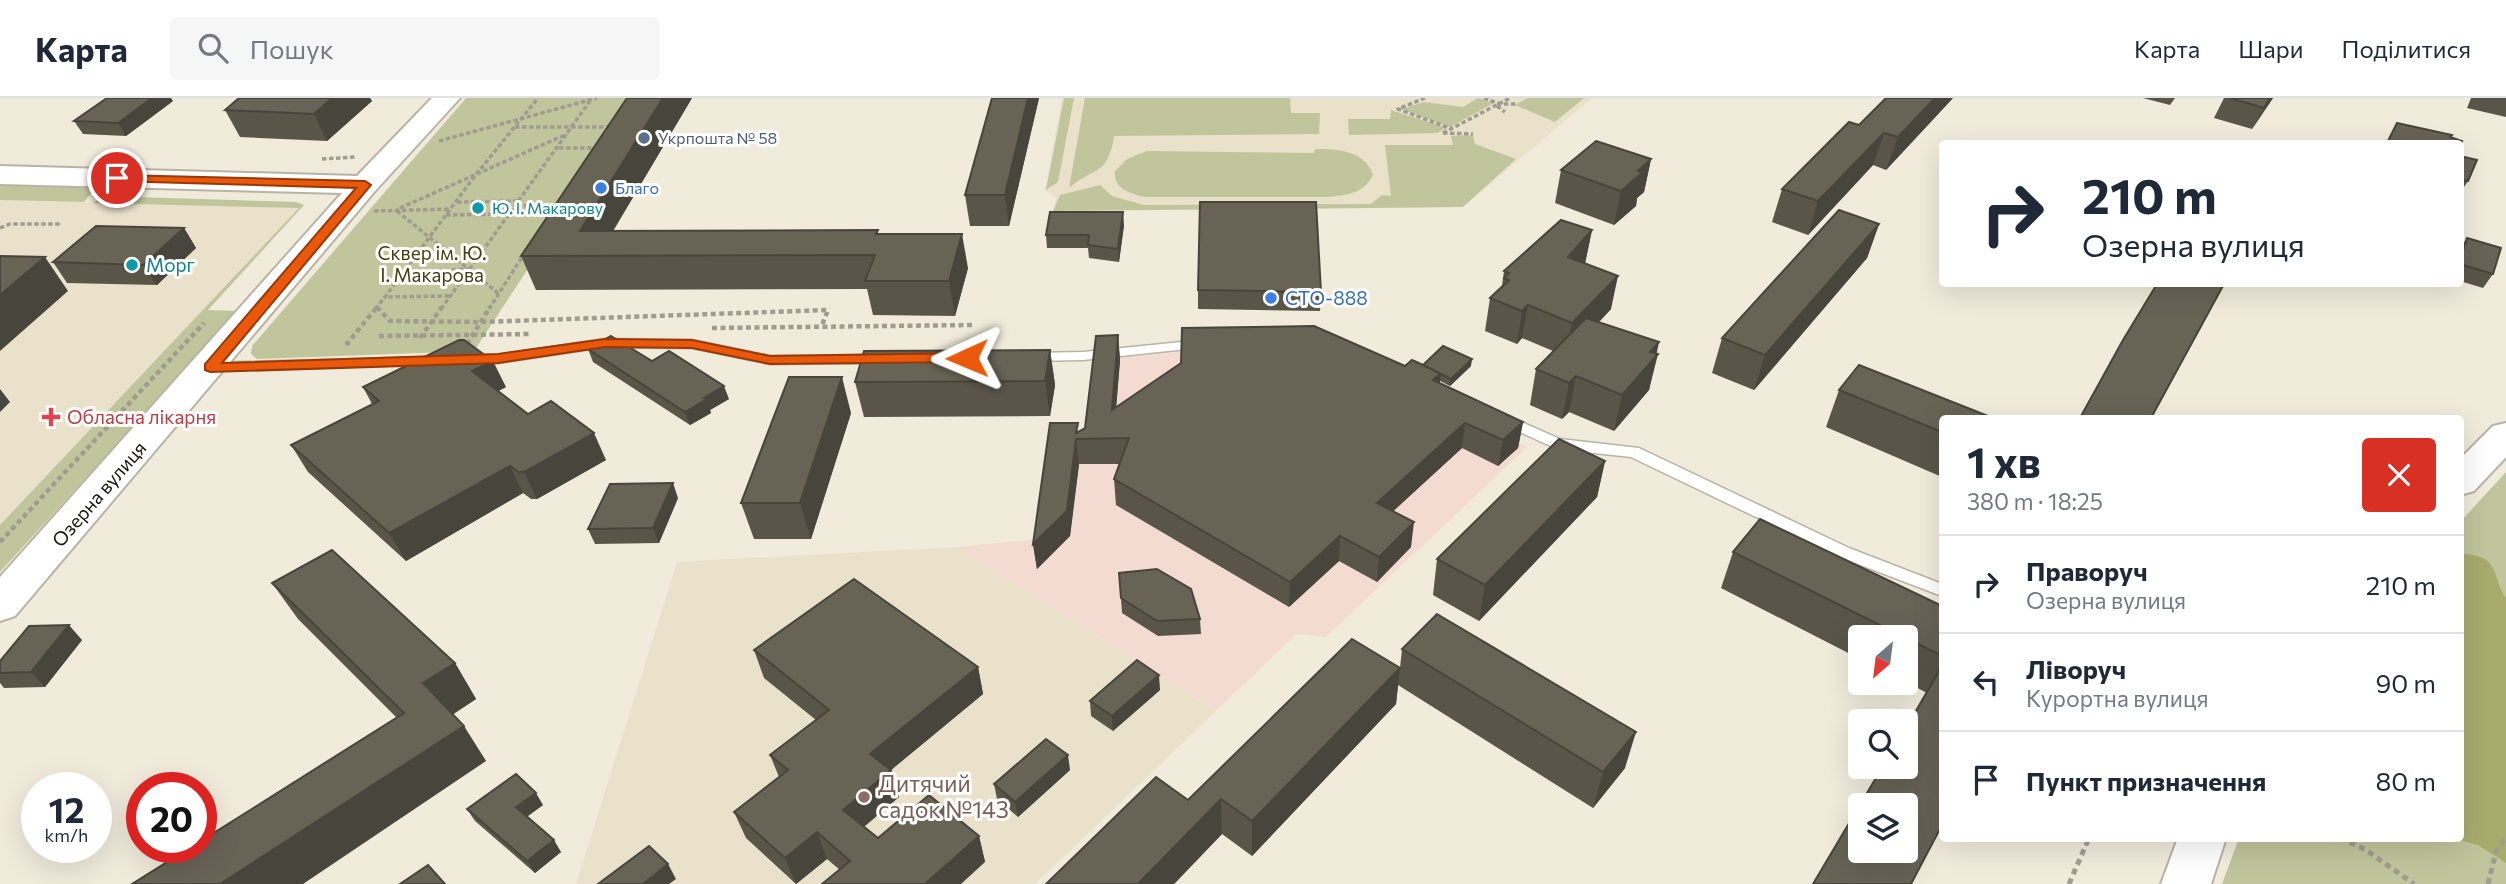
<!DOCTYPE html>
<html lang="uk">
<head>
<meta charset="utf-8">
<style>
  :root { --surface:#fff; --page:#f6f6f7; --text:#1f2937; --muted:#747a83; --line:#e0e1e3 }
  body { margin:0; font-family:Commissioner,sans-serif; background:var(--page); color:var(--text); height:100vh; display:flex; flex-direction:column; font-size:26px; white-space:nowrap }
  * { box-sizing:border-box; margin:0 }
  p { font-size:23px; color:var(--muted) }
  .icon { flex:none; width:38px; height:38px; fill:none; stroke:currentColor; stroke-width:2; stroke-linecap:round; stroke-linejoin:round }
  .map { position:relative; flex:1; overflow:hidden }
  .drawer { position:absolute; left:1939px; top:317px; width:525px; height:427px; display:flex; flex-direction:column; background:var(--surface); border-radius:7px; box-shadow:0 7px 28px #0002 }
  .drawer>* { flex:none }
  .hud { position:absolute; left:1939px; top:42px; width:525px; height:147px; border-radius:7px; box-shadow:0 7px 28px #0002; background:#fff; color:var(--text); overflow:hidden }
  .needle { width:46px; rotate:208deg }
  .fabs { position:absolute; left:1848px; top:527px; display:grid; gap:14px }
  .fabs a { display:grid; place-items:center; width:70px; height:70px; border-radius:7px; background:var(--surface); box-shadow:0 7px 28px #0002; font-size:35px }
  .speed { position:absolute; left:21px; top:674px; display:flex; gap:14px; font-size:35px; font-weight:700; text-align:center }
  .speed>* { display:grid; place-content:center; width:91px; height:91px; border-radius:50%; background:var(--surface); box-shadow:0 7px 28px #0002; line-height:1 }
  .speed small { font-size:18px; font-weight:400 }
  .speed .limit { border:10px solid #d22; background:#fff; color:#111 }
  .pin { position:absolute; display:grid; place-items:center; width:60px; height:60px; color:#fff; margin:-30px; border:4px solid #fff; border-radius:50%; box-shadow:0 2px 7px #0007 }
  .me { position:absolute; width:77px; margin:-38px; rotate:269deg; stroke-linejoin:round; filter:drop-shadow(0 0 5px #0008) }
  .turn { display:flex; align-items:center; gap:24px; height:147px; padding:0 28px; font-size:32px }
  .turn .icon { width:91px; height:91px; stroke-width:2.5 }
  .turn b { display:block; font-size:49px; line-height:60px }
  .round { display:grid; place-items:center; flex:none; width:74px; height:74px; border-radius:7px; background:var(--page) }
  .summary { display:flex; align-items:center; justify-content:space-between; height:119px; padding:0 28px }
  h1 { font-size:42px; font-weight:700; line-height:52px }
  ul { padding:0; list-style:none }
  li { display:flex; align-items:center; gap:21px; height:98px; padding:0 28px; border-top:2px solid var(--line) }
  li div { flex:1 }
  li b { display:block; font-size:26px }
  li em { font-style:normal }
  header { display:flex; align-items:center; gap:42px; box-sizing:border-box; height:98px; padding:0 35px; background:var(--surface); border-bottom:2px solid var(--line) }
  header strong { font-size:33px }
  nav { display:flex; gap:38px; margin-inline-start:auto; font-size:24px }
  .search { width:490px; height:63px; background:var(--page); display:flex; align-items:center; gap:18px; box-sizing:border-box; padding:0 24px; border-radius:7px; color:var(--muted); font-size:26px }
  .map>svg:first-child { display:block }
  .commercial { fill:#f4dbd2 }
  .built { fill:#e9e1ca }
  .green { fill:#c1c59c }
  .forest { fill:#a7ac6d }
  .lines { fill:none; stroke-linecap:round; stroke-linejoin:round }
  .lane-casing { stroke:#b8b3a4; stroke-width:3 }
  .secondary-casing { stroke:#b8b3a4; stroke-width:4 }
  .path-far2 { stroke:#a09c90; stroke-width:3.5; stroke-dasharray:4.5 2.5; stroke-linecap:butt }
  .path-far1 { stroke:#a09c90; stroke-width:4.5; stroke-dasharray:5 3.5; stroke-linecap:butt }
  .path { stroke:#a09c90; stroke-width:5; stroke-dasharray:6 4.5; stroke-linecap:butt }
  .lane { fill:#fff; fill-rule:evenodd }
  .secondary { fill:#fff; fill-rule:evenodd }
  .wall { fill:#595549 }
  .shaded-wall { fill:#48453c }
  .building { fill:#676355; stroke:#48453c; stroke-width:2; fill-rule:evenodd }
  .route { fill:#ea580c; stroke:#983908; stroke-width:2 }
  .service-dot { fill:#5c6f8a; stroke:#fff; stroke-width:2.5 }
  .shop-dot { fill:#3f7fe0; stroke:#fff; stroke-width:2.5 }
  .culture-dot { fill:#0f9aa8; stroke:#fff; stroke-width:2.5 }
  .health-dot { fill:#e0444e; stroke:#fff; stroke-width:2.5 }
  .education-dot { fill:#8d6e63; stroke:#fff; stroke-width:2.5 }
  .labels { text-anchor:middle; stroke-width:6; stroke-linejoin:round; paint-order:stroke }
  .far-service-label { font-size:16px; fill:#4e5e75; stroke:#fff; text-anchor:start }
  .far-shop-label { font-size:16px; fill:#366cbe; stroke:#fff; text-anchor:start }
  .far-culture-label { font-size:16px; fill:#0d838f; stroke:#fff; text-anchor:start }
  .park-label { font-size:19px; fill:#3f4110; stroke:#fff }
  .culture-label { font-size:19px; fill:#0d838f; stroke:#fff; text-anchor:start }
  .shop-label { font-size:19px; fill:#366cbe; stroke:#fff; text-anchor:start }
  .health-label { font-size:19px; fill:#be3a42; stroke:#fff; text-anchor:start }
  .street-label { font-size:19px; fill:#16150f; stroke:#fff }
  .near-education-label { font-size:23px; fill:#785e54; stroke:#fff; text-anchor:start }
</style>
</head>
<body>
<header>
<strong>Карта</strong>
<div class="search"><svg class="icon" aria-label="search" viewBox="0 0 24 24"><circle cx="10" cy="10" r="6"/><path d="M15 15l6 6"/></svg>Пошук</div>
<nav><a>Карта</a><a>Шари</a><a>Поділитися</a></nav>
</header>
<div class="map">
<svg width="2506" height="786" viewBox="0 0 2506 786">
  <rect width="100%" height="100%" fill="#f0ebdb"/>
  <!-- commercial -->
  <path class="commercial" d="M1314,251L1527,349L1326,539L1296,536L1216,613L957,449L1038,441L1051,348L1087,347L1098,262L1180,254Z"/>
  <!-- built -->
  <g class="built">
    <path d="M1062,0H1592L1463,109L1053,113L1056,100L1045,92Z"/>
    <path d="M0,102L300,110L0,427Z"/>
    <path d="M957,449L1216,613L1035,786H576L677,464Z"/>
  </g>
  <!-- green -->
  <g class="green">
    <path d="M466,0H640L474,253L257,261L251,256L252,248Z"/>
    <path d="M1064,0H1074L1058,84L1046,92Z"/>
    <path d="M1085,0H1290L1291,15H1320L1319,36L1114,38C1108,78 1095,68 1069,90Z"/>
    <path d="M1478,0L1494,5L1450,29L1401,11L1424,4L1463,9Z"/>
    <path d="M1528,0H1584L1555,24L1515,7Z"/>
    <path d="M1391,12L1447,30L1437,35L1349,37L1348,21H1390Z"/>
    <path d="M1473,37L1475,46L1516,61L1463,109L1053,113L1060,97L1100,87L1112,98L1144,107L1371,106L1382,97L1391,98L1385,47H1453L1451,38Z"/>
    <path d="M1315,51C1337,51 1365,52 1373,77C1364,96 1346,97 1328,99H1146C1131,96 1113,91 1115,73L1127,61L1147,53L1314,55Z"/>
    <path d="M0,85L88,88L93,93L84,104L0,102Z"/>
    <path d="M104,98L296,104L304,107L208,212L238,213L0,474V427L299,110L93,105Z"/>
    <path d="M2506,374V786H2222L2239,740H2460L2461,423Z"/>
  </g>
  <!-- forest -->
  <path class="forest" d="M2461,456C2502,457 2491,479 2506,500V765L2478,747L2453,740H2460Z"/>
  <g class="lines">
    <defs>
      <g id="lane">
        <path d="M605,241L692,242L770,258L883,257L890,261L883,265L770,266L692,250L605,249L498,265L471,266L464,262L471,258L498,257Z"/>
        <path d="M1201,242L1206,243L1208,246L1206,249L1083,262L1032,263L1025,259L1032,255L1083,254Z"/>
        <path d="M435,259L442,263L440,266L210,273L203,269L210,265Z"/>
        <path d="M1503,316L1560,341L1639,350L1849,450L1942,486V498L1837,458L1631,359L1557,351L1498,324L1496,321Z"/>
      </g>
      <g id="secondary">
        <path d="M432,0H460L375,93L15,518L0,523V479L342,95L0,86V68L357,78Z"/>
        <path d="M2506,325V359L2474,393L2460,397V361L2493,328Z"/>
        <path d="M2178,740H2226L2211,786H2161Z"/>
      </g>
    </defs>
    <!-- lane casing -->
    <use href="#lane" class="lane-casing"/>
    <!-- secondary casing -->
    <use href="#secondary" class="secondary-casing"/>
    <!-- path-far2 -->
    <g class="path-far2">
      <path d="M1425,0L1398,11L1452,31"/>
      <path d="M1484,0L1500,6H1517"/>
      <path d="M1497,8L1505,14"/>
      <path d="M515,29H609"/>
      <path d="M1443,35L1510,0"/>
      <path d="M1443,35L1473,36"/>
      <path d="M439,43L597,0"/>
      <path d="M559,50H595"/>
      <path d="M322,61L355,59"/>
      <path d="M457,104L518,103"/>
      <path d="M517,108L556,107"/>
      <path d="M400,110L567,36"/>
      <path d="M374,113L451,111"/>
      <path d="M397,113L498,195"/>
      <path d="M446,117L510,116"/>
      <path d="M0,130L10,126H60"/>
      <path d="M403,175L469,171"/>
      <path d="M449,198L385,199L474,79L538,0"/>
      <path d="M375,211L385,199"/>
      <path d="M441,211L590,3"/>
      <path d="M489,211L524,156"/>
    </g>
    <!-- path-far1 -->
    <g class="path-far1">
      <path d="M377,209L390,223L482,224L828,212L822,227"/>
      <path d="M712,230L972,227"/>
      <path d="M379,238L532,236"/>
      <path d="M420,240L442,209"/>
      <path d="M467,246L490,209"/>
      <path d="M346,247L377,209"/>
      <path d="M0,444L204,225"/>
    </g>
    <!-- path -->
    <g class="path">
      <path d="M2340,740L2366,752L2414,786"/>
      <path d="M2069,786L2089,740"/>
      <path d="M2488,786L2496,754L2506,739"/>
    </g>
    <!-- lane -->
    <use href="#lane" class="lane"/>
    <!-- secondary -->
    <use href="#secondary" class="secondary"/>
  </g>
  <!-- wall -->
  <g class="wall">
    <path d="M239,0H370L372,3L327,43L240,39L225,12Z"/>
    <path d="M627,0H692L613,133L878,132V136L968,170L955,218L873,217L867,191L536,192L521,158Z"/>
    <path d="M992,0H1039L1009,128H970L965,97Z"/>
    <path d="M1953,0L1886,72L1873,67L1808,137L1772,124L1782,91L1859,27Z"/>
    <path d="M2143,0H2175L2170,7Z"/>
    <path d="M2224,0H2273L2252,31L2214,20Z"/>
    <path d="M2471,0H2506V19L2467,10Z"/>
    <path d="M173,3L126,38L83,36L74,23Z"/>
    <path d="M2460,58L2468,83L2460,95Z"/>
    <path d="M1651,61L1644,94L1637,100L1636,108L1614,127L1555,105L1561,72Z"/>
    <path d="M1879,126L1867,160L1754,292L1712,275L1722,240Z"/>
    <path d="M1124,127L1119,164L1089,160L1088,150H1047L1046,137Z"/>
    <path d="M184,130L196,150L157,187L67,185L53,164Z"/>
    <path d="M1592,132L1585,166L1611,211L1599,224L1656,256L1649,292L1614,333L1569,314L1562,321L1530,307L1536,271L1553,253L1522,240L1517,246L1485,233L1490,200L1502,188L1504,173Z"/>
    <path d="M2467,140L2493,176L2483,190L2460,183V150Z"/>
    <path d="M1198,192L1321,194L1320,213L1198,211Z"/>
    <path d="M1118,237L1120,262L1116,309L1405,268L1423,267L1471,268L1450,288L1440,283V285L1523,324L1518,350L1498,368L1462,350L1393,413L1411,449L1377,484L1339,463L1289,509L1116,407L1114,381L1119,366H1079L1070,438L1037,471L1033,446L1079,334L1085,330Z"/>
    <path d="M588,251L652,263L729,301L710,312L711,315L690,327L593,264Z"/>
    <path d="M1050,252L1055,287L1050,318L864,319L855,284Z"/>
    <path d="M363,289H506L498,293L528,316L606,362L537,401H531L523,395L406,463L308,374L291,347L372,306Z"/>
    <path d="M1839,292L1942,320V379L1826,329Z"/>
    <path d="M851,315L811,441H754L741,405Z"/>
    <path d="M1605,363L1597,399L1479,523L1433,497L1437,461Z"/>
    <path d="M678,400L659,445L595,446L588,431Z"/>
    <path d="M1733,454L1942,508V727L1927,595L1906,584V539H1860V561L1721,490Z"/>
    <path d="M272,485L455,565L476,601L453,616L486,663L397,620L298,521Z"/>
    <path d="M1121,500L1200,521L1201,536L1158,538L1122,515Z"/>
    <path d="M82,542L45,589L4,590L0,585V563Z"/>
    <path d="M1402,551L1625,670L1593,710L1398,587L1396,606L1252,758L1222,736L1174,786H1046L1188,702L1400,570Z"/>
    <path d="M754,552L978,569L983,596L891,672L899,699L864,729L878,740L979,738L985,764L840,772L827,761L796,786L746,740L734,714L779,679L770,657L816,622L764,580Z"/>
    <path d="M1160,592L1113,633L1091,618L1090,603Z"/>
    <path d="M1070,672L1018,719L997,701L994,686Z"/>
    <path d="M543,707L527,718L561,754L535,775L475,723L467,711Z"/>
  </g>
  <!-- shaded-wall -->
  <g class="shaded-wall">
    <path d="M152,0H171L173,3L126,38L118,25Z"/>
    <path d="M332,0H370L372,3L327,43L314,16Z"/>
    <path d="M663,0H692L598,158L580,133Z"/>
    <path d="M1028,0H1039L1009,128L1005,97Z"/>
    <path d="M1935,0H1953L1886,72L1898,39Z"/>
    <path d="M2270,0H2273L2252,31L2264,10Z"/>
    <path d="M1884,35L1873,67L1808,137L1818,103Z"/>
    <path d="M1651,61L1644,94L1637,100L1636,108L1614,127L1621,93L1638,73Z"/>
    <path d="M1123,114L1124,127L1119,164L1118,151Z"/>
    <path d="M1879,126L1867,160L1754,292L1765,257Z"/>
    <path d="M184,130L196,150L157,187L143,167Z"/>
    <path d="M1592,132L1585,165L1562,192L1568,159Z"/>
    <path d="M962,136L968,170L955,218L949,183Z"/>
    <path d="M45,159L68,193L0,253V197Z"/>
    <path d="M1618,178L1611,211L1566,259L1572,225Z"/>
    <path d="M1528,207L1522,240L1517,246L1522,213Z"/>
    <path d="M1118,237L1120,262L1114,337L1112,312Z"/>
    <path d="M1659,244L1656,259L1658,256L1649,292L1614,333L1622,297L1650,254Z"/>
    <path d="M1050,252L1055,287L1050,318L1045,283Z"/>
    <path d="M1472,261L1471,268L1450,288L1451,281Z"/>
    <path d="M493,263L506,289L485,300L472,273Z"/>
    <path d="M1441,275L1438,300L1433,282Z"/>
    <path d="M1576,278L1569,314L1562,321L1569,285Z"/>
    <path d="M842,279L851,315L811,441L800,405Z"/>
    <path d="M724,288L729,301L710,312L711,315L690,327L685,314L704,300Z"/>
    <path d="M0,291L10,304L0,314Z"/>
    <path d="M1523,324L1518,350L1498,368L1503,342Z"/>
    <path d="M1465,325L1462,350L1375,430L1377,405Z"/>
    <path d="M594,335L606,362L537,401L524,374Z"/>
    <path d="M1076,341L1079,366L1070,438L1037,471L1033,446Z"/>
    <path d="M1605,363L1597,399L1479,523L1485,487Z"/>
    <path d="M510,368L523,395L406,463L389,435Z"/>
    <path d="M673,385L678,400L659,445L653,430Z"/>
    <path d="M1414,424L1411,449L1377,484L1379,459Z"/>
    <path d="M1340,438L1339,463L1289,509L1290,484Z"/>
    <path d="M69,527L82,542L45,589L31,574Z"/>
    <path d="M455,565L476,601L446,621L423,585Z"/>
    <path d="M978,569L983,596L891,672L899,699L852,738L843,712L870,656Z"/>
    <path d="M1400,570L1396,606L1252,758V723Z"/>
    <path d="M1159,577L1160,592L1113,633L1112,618Z"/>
    <path d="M464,628L486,663L303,786H220Z"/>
    <path d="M1636,634L1625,670L1593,710L1603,674Z"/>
    <path d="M1068,657L1070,672L1018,719L1015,704Z"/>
    <path d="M536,695L543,707L524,721L516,709Z"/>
    <path d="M1221,701L1222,736L1174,786H1138Z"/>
    <path d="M817,734L827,761L796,786L785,760Z"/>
    <path d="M979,738L985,764L961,786H925Z"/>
    <path d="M554,742L561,754L535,775L527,763Z"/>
    <path d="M668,766L676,781L669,786H643Z"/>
  </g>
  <!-- building -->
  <g class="building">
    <path d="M107,0H152L118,25L74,23Z"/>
    <path d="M239,0H332L314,16L225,12Z"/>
    <path d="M627,0H663L580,133L878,132L876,136H962L949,183H865L875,157L521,158Z"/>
    <path d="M992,0H1028L1005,97H965Z"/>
    <path d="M1886,0H1935L1898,39L1884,35L1818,103L1782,91L1849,24L1859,27Z"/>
    <path d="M2230,0H2270L2264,10Z"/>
    <path d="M2397,25L2452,37L2450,39L2462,43L2460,47V46H2396L2388,43Z"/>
    <path d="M1596,43L1651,61L1638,73L1643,74L1621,93L1561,72Z"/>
    <path d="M2460,58L2477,62L2468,83L2460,81Z"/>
    <path d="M1200,104H1316L1321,194L1198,192Z"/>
    <path d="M1839,112L1879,126L1765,257L1722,240Z"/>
    <path d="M1050,114H1123L1118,151L1088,147L1089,137H1046Z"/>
    <path d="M1561,122L1592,132L1568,159L1618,178L1572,225L1528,207L1522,213L1490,200L1509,182L1504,180L1509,175L1504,173Z"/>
    <path d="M96,128L184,130L143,167L53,164Z"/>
    <path d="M2467,140L2501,150L2493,176L2460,166V161Z"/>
    <path d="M0,158L45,159L0,197Z"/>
    <path d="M2157,186H2224L2151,320H2080L2123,242Z"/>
    <path d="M1586,220L1659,244L1650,254L1658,256L1622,297L1576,278L1569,285L1536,271Z"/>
    <path d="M1314,228L1405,268L1412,262L1441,275L1433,282L1523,324L1503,342L1465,325L1377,405L1414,424L1379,459L1340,438L1290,484L1114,381L1129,340L1076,341L1067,413L1033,446L1050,325H1078L1076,335L1085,330L1096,238L1118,237L1112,312L1181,265L1182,230Z"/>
    <path d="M611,238L652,263L669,253L724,288L704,300L707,301L685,314L588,251Z"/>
    <path d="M459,242H464L493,263L472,273L528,316L551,303L594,335L524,374H518L510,368L389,435L291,347L379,303L363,289Z"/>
    <path d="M1443,248L1472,261L1451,281L1423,267Z"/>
    <path d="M1050,252L1045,283L855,284L864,253Z"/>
    <path d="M1859,267L1993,320H1942V334L1839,292Z"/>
    <path d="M789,279H842L800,405H741Z"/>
    <path d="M1559,341L1605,363L1485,487L1437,461Z"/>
    <path d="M673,385L653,430L588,431L610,386Z"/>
    <path d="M1760,421L1942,508V558L1733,454Z"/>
    <path d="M332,452L455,565L423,585L464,628L220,786H132L191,749H201V743L404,615L272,485Z"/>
    <path d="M1157,471L1191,491L1200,521L1157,523L1121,500L1119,475Z"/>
    <path d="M854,481L978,569L870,656L891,672L843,712L878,740L929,697L979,738L925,786H822L850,763L817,734L785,760L734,714L788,672L770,657L829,612L754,552Z"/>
    <path d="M1437,516L1636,634L1603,674L1402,551Z"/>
    <path d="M69,527L31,574L0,575V563L29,528Z"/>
    <path d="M1352,541L1400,570L1252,723L1221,701L1138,786H1046L1156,679L1188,702Z"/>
    <path d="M1137,562L1159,577L1112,618L1090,603Z"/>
    <path d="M1942,568V727L1911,786H1813L1883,668H1906V630ZM1860,707H1906V752H1860Z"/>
    <path d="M1046,641L1068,657L1015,704L994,686Z"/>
    <path d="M516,676L536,695L516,709L554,742L527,763L467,711Z"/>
    <path d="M649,748L668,766L643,786H598Z"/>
    <path d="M428,767L445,786H400Z"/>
  </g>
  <!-- route -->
  <path class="route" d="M117,77L365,83L371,87L222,265L498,256L605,241L692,242L770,258L967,255L974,260L967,264L770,266L692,250L605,249L498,265L210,274L205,272V266L356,90L113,83L111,80Z"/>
  <!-- markers -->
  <circle class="service-dot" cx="644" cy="40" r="7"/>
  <g class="shop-dot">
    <circle cx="601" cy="90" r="7"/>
    <circle cx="1271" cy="200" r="7"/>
  </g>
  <g class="culture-dot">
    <circle cx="478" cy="110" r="7"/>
    <circle cx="132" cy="167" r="7"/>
  </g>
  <path class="health-dot" d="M47.5 308.5h7v7h7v7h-7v7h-7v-7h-7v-7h7z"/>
  <circle class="education-dot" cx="864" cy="699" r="7"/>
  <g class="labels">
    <!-- far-service labels -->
    <g class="far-service-label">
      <text x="658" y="46">Укрпошта № 58</text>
    </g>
    <!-- far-shop labels -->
    <g class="far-shop-label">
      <text x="615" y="96">Благо</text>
    </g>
    <!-- far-culture labels -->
    <g class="far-culture-label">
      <text x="492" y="116">Ю. І. Макарову</text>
    </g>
    <!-- park labels -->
    <g class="park-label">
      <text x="432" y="162">Сквер ім. Ю.<tspan x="432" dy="22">І. Макарова</tspan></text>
    </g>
    <!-- culture labels -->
    <g class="culture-label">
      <text x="146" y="174">Морг</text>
    </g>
    <!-- shop labels -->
    <g class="shop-label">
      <text x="1285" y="207">СТО-888</text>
    </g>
    <!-- health labels -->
    <g class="health-label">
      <text x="67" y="326">Обласна лікарня</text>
    </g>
    <!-- street labels -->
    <g class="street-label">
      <text transform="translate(99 396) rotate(-49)" y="7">Озерна вулиця</text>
    </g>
    <!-- near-education labels -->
    <g class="near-education-label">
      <text x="878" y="694">Дитячий<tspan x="878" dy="26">садок №143</tspan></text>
    </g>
  </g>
</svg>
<div class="fabs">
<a><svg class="needle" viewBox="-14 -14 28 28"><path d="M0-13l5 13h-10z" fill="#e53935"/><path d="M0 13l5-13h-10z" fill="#747a83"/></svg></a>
<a><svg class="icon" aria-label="search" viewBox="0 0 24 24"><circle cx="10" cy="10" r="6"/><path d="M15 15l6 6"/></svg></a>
<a><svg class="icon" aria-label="layers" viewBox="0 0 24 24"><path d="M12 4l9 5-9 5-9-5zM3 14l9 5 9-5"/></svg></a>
</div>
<div class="speed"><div>12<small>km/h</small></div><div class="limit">20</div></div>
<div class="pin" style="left:117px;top:80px;background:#d93025"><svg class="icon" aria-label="arrive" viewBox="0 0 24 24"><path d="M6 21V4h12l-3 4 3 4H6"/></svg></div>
<svg class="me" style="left:967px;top:260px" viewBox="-20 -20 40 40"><path d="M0-17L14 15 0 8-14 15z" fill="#ea580c" stroke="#fff" stroke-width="4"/></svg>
<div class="hud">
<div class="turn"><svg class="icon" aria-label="right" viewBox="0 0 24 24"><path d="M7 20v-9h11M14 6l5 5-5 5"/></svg><div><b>210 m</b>Озерна вулиця</div></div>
</div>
<section class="drawer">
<div class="summary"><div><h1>1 хв</h1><p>380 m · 18:25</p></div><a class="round" style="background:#d93025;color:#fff"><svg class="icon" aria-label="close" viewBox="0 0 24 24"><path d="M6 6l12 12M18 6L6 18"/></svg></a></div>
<ul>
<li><svg class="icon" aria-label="right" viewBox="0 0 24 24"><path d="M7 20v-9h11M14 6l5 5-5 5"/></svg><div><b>Праворуч</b><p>Озерна вулиця</p></div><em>210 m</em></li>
<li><svg class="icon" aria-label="left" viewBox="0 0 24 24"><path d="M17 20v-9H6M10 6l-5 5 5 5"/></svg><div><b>Ліворуч</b><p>Курортна вулиця</p></div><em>90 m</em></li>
<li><svg class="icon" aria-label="arrive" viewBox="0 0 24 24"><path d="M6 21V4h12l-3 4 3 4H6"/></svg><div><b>Пункт призначення</b></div><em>80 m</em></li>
</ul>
</section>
</div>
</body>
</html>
